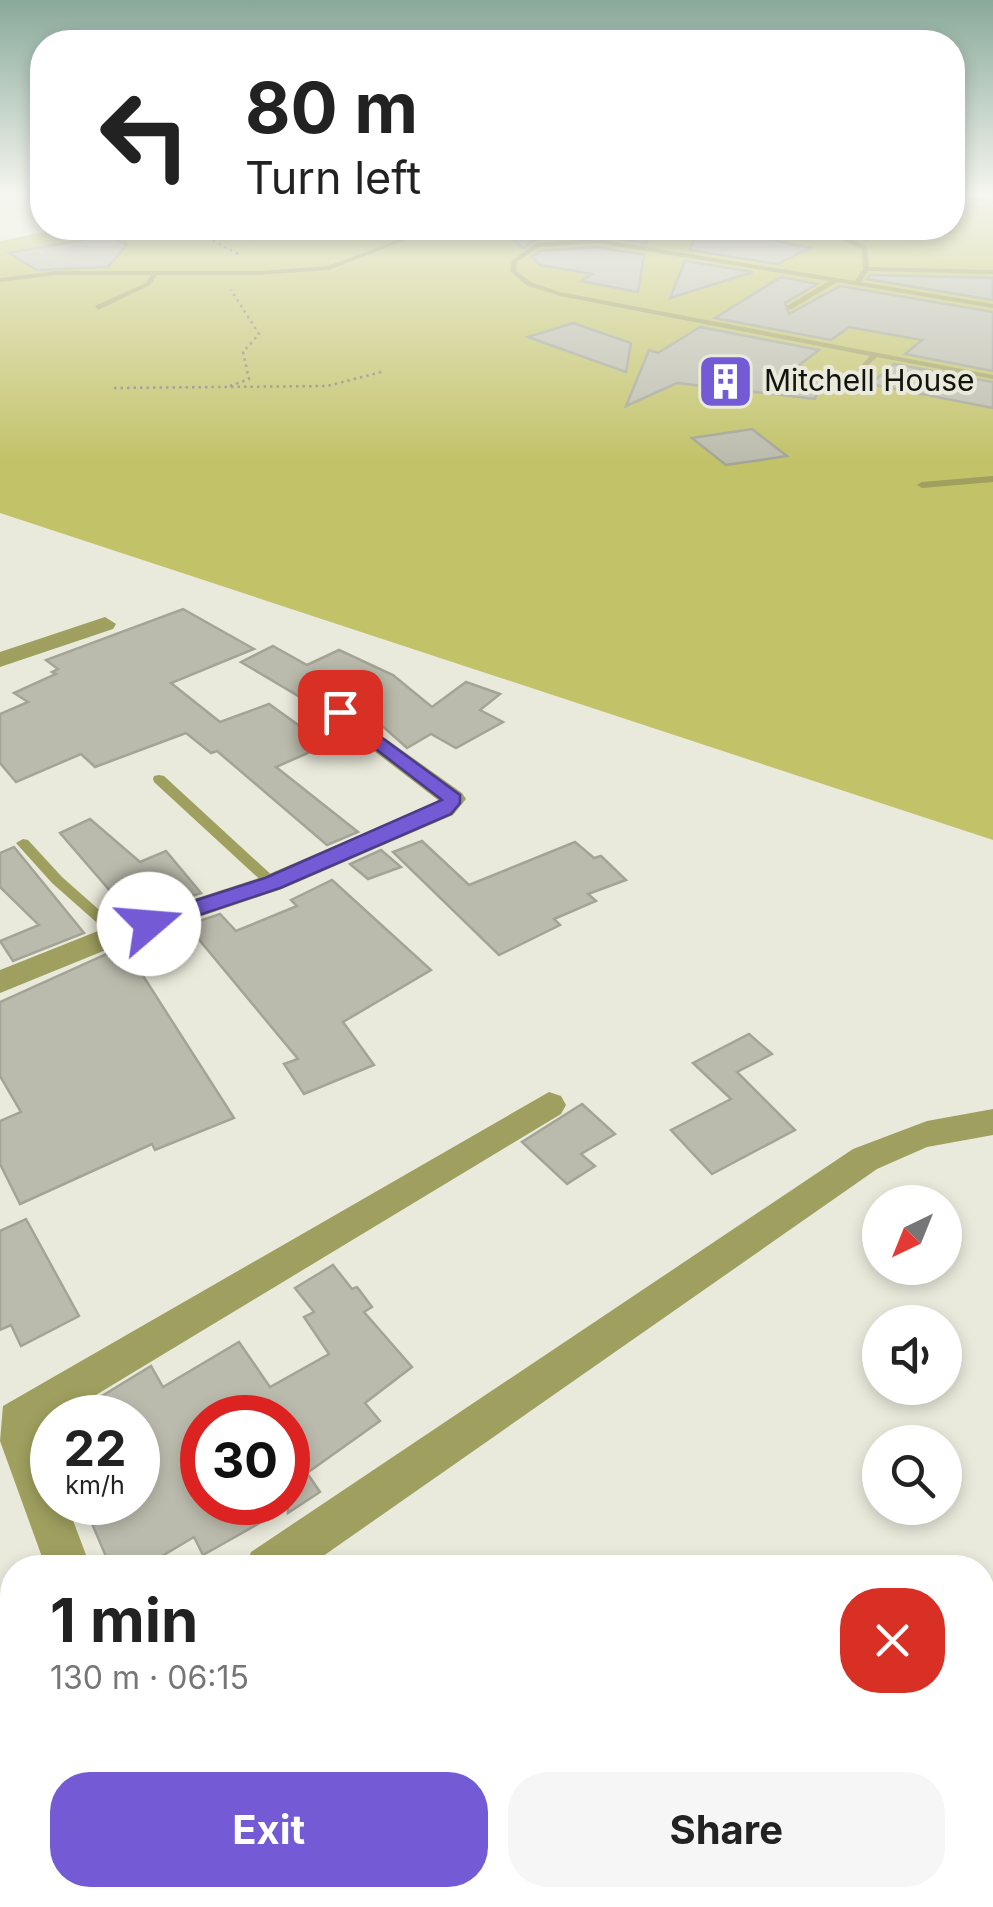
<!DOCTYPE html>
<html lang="en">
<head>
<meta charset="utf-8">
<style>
  :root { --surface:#fff; --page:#f6f6f6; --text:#222; --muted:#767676; --accent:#745bd5 }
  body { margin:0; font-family:Inter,sans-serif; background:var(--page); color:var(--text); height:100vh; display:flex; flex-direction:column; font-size:38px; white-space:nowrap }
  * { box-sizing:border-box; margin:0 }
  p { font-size:32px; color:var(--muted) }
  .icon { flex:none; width:55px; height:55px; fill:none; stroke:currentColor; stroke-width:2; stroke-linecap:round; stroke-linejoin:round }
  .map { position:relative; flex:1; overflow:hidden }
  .panel { position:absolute; left:0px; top:1555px; width:995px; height:352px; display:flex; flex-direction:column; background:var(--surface); border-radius:40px 40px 0 0; box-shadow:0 5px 15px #0003 }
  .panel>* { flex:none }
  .hud { position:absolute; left:30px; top:30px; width:935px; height:210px; border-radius:40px; box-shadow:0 5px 15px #0003; background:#fff; color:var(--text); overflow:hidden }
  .needle { width:65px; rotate:223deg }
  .tools { position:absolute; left:862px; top:1185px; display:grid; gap:20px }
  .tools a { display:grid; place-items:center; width:100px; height:100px; border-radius:50%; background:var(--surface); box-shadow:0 5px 15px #0003; font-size:50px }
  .speed { position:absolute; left:30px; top:1395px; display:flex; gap:20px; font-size:50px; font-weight:700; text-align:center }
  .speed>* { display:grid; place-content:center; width:130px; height:130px; border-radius:50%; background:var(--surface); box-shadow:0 5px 15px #0003; line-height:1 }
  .speed small { font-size:25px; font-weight:400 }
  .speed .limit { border:15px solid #d22; background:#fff; color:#111 }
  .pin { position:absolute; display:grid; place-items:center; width:85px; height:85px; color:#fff; margin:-42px; border-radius:20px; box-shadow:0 5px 15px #0006 }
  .me { position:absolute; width:110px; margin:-55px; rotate:72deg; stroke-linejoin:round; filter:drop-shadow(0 0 8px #0008) }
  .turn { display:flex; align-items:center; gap:35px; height:210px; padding:0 50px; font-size:45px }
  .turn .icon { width:130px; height:130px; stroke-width:2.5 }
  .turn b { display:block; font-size:70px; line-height:85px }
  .round { display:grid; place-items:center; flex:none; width:105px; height:105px; border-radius:40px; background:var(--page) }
  .overview { display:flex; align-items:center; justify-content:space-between; height:170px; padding:0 50px }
  h1 { font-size:60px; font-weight:700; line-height:75px }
  .cta { display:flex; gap:20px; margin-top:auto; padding:20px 50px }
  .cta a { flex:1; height:115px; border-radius:40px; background:var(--accent); color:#fff; font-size:40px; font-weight:700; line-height:115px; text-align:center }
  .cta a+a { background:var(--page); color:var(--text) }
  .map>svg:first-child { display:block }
  .green { fill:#c2c268 }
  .building { fill:#bbbbad; stroke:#a3a496; stroke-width:2.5; fill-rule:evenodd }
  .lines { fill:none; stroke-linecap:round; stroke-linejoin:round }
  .path { stroke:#828278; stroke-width:2.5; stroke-dasharray:2.5 4; stroke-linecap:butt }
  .lane { fill:#9f9f5f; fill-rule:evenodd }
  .street { fill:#9f9f5f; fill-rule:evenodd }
  .route { fill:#745bd5; stroke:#4b3b8a; stroke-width:2.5 }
  .labels { text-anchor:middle; stroke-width:8; stroke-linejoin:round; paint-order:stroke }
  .far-poi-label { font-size:30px; fill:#14140f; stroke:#e9eadb; text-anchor:start }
</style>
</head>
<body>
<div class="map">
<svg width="993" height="1907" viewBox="0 0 993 1907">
  <rect width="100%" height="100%" fill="#e9eadb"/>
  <!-- green -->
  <path class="green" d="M953,196H993V840L0,513V241L65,228H238L256,234L270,228H952Z"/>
  <!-- building -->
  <g class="building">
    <path d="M500,228H595L648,231L646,243L597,235L537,239L523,248Z"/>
    <path d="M696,234L753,236L810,248L777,264L690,250Z"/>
    <path d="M105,236L127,244L108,267L37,270L9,253Z"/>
    <path d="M597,247L644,255L638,292L581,281L592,274L540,265L532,257L540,251Z"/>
    <path d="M685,261L753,272L670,298Z"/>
    <path d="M870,275L993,278V300L867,279Z"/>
    <path d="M781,277L817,284L785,303L789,314L840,286L993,312V371L905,354L922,340L849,327L831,340L715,318Z"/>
    <path d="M573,323L631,343L626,372L528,337Z"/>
    <path d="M700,327L819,350L790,372L823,376L815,399L677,383L626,406L649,350L658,353Z"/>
    <path d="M894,364L993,382V408L870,384Z"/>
    <path d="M752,429L787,456L726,465L692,438Z"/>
    <path d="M183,609L254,649L171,683L220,722L269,704L326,745L276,767L358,832L327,845L217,751L211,753L186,733L95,767L81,754L16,782L0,763V714L28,702L14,693L56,674L52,672L58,669L46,660Z"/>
    <path d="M273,646L307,665L339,650L393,675L432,707L466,682L500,694L480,710L503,722L456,748L431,734L407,748L342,690L312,704L241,662Z"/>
    <path d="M90,819L140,862L166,851L201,893L131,915L60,833Z"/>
    <path d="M422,841L469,885L575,842L594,858L601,856L626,880L588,894L596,901L554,919L560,925L499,955L393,852Z"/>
    <path d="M14,847L84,933L13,961L0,941L39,925L0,887V853Z"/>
    <path d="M381,850L401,867L368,879L350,864Z"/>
    <path d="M332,880L431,970L343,1022L374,1065L304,1094L284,1064L298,1059L187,925L220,914L236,931L297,906L291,900Z"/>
    <path d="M124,946L234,1118L155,1150L152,1144L20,1204L0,1164V1121L21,1112L0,1076V1002Z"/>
    <path d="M749,1034L772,1054L737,1072L795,1130L712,1174L671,1130L731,1099L693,1063Z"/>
    <path d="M582,1104L615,1134L581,1154L595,1166L567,1184L522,1142Z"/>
    <path d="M26,1219L79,1316L21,1346L11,1325L0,1330V1231Z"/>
    <path d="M333,1265L352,1289L357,1287L372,1307L364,1312L412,1367L365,1403L380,1421L307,1473L320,1492L288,1513V1507L203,1555L194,1537L142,1568H111L90,1519L119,1502H138V1418H66L151,1366L163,1387L239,1342L270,1387L329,1354L304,1317L314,1312L295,1288ZM202,1418H288V1502H202Z"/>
  </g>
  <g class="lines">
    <!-- path -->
    <g class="path">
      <path d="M190,228L240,255"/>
      <path d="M230,386L249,379L243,352L259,334L231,290"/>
      <path d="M114,388L327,386L385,371"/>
    </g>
    <!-- lane -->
    <g class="lane">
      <path d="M956,196L993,200V204L959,198Z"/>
      <path d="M429,228H436L329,270L257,275H157L150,285L98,310L95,306L146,283L151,275H56L0,282V278L56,271H257L328,266Z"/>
      <path d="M792,228L838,233L867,247L869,267L993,270V274L868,271L861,282L993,304V308L837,282L790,310L787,306L829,281L597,243L539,247L517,262L516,271L531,282L560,292L993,375V379L877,357L861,372L857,370L870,356L560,296L526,285L510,271L512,260L537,243L597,239L855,281L863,269L862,249L836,237Z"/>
      <path d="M993,476V482L922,488L917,485L922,482Z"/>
      <path d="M159,775L164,776L277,880L279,883L277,886H267L154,782L153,779L154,776Z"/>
      <path d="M23,839L28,840L62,877L123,931L125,934L123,937H113L52,883L16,843Z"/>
    </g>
    <!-- street -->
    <g class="street">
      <path d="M105,617L116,624L113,629L0,667V652Z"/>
      <path d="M340,706L462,793L466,799L453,815L282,889L128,941L0,993V970L108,927L262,877L435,803L438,800L331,718L328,713Z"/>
      <path d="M549,1092L561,1096L566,1105L561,1114L38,1430L52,1468V1502H66L91,1568H46L0,1441L3,1406Z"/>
      <path d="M993,1109V1135L927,1147L877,1169L306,1568H245L251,1552L853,1149L927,1121Z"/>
      <path d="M12,1717V1771L0,1776V1722Z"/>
    </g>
  </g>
  <!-- sky -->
  <linearGradient id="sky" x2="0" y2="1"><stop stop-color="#89a99b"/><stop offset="0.42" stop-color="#f5f6ef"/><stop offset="1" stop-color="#f5f6ef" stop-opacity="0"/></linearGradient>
  <rect width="993" height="463" fill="url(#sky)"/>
  <!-- route -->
  <path class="route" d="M340,707L460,795V803L451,814L280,888L157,929H141V918L265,878L442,800L333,716V709Z"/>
  <!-- icons -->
  <defs>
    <symbol id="building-square" viewBox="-11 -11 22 22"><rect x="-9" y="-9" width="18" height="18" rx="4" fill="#745bd5" stroke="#e9eadb"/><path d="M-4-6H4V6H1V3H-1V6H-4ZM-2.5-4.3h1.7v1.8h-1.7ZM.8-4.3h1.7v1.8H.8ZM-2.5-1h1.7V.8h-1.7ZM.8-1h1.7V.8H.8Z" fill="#fff"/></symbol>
  </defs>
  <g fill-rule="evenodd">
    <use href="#building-square" x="694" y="350" width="63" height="63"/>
  </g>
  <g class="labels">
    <!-- far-poi labels -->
    <g class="far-poi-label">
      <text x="764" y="391">Mitchell House</text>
    </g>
  </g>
</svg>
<div class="tools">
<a><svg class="needle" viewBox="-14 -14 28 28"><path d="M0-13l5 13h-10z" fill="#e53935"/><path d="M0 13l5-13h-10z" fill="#767676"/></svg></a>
<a><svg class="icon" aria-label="sound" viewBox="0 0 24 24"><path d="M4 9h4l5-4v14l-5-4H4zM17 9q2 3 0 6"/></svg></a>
<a><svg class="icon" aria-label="search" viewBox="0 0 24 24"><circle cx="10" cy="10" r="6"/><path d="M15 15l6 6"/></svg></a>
</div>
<div class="speed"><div>22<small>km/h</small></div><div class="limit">30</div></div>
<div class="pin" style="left:340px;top:712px;background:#d93025"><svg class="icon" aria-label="arrive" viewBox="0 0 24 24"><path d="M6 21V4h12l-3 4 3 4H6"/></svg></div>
<svg class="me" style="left:149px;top:924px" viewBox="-20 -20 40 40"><circle r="19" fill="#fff"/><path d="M0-13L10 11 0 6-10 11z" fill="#745bd5"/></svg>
<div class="hud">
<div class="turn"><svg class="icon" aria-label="left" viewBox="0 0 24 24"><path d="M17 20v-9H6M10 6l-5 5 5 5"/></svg><div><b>80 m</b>Turn left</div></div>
</div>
<section class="panel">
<div class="overview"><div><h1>1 min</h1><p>130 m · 06:15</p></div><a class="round" style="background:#d93025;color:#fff"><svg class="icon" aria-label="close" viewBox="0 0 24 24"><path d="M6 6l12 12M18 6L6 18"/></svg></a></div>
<div class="cta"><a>Exit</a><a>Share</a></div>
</section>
</div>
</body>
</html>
